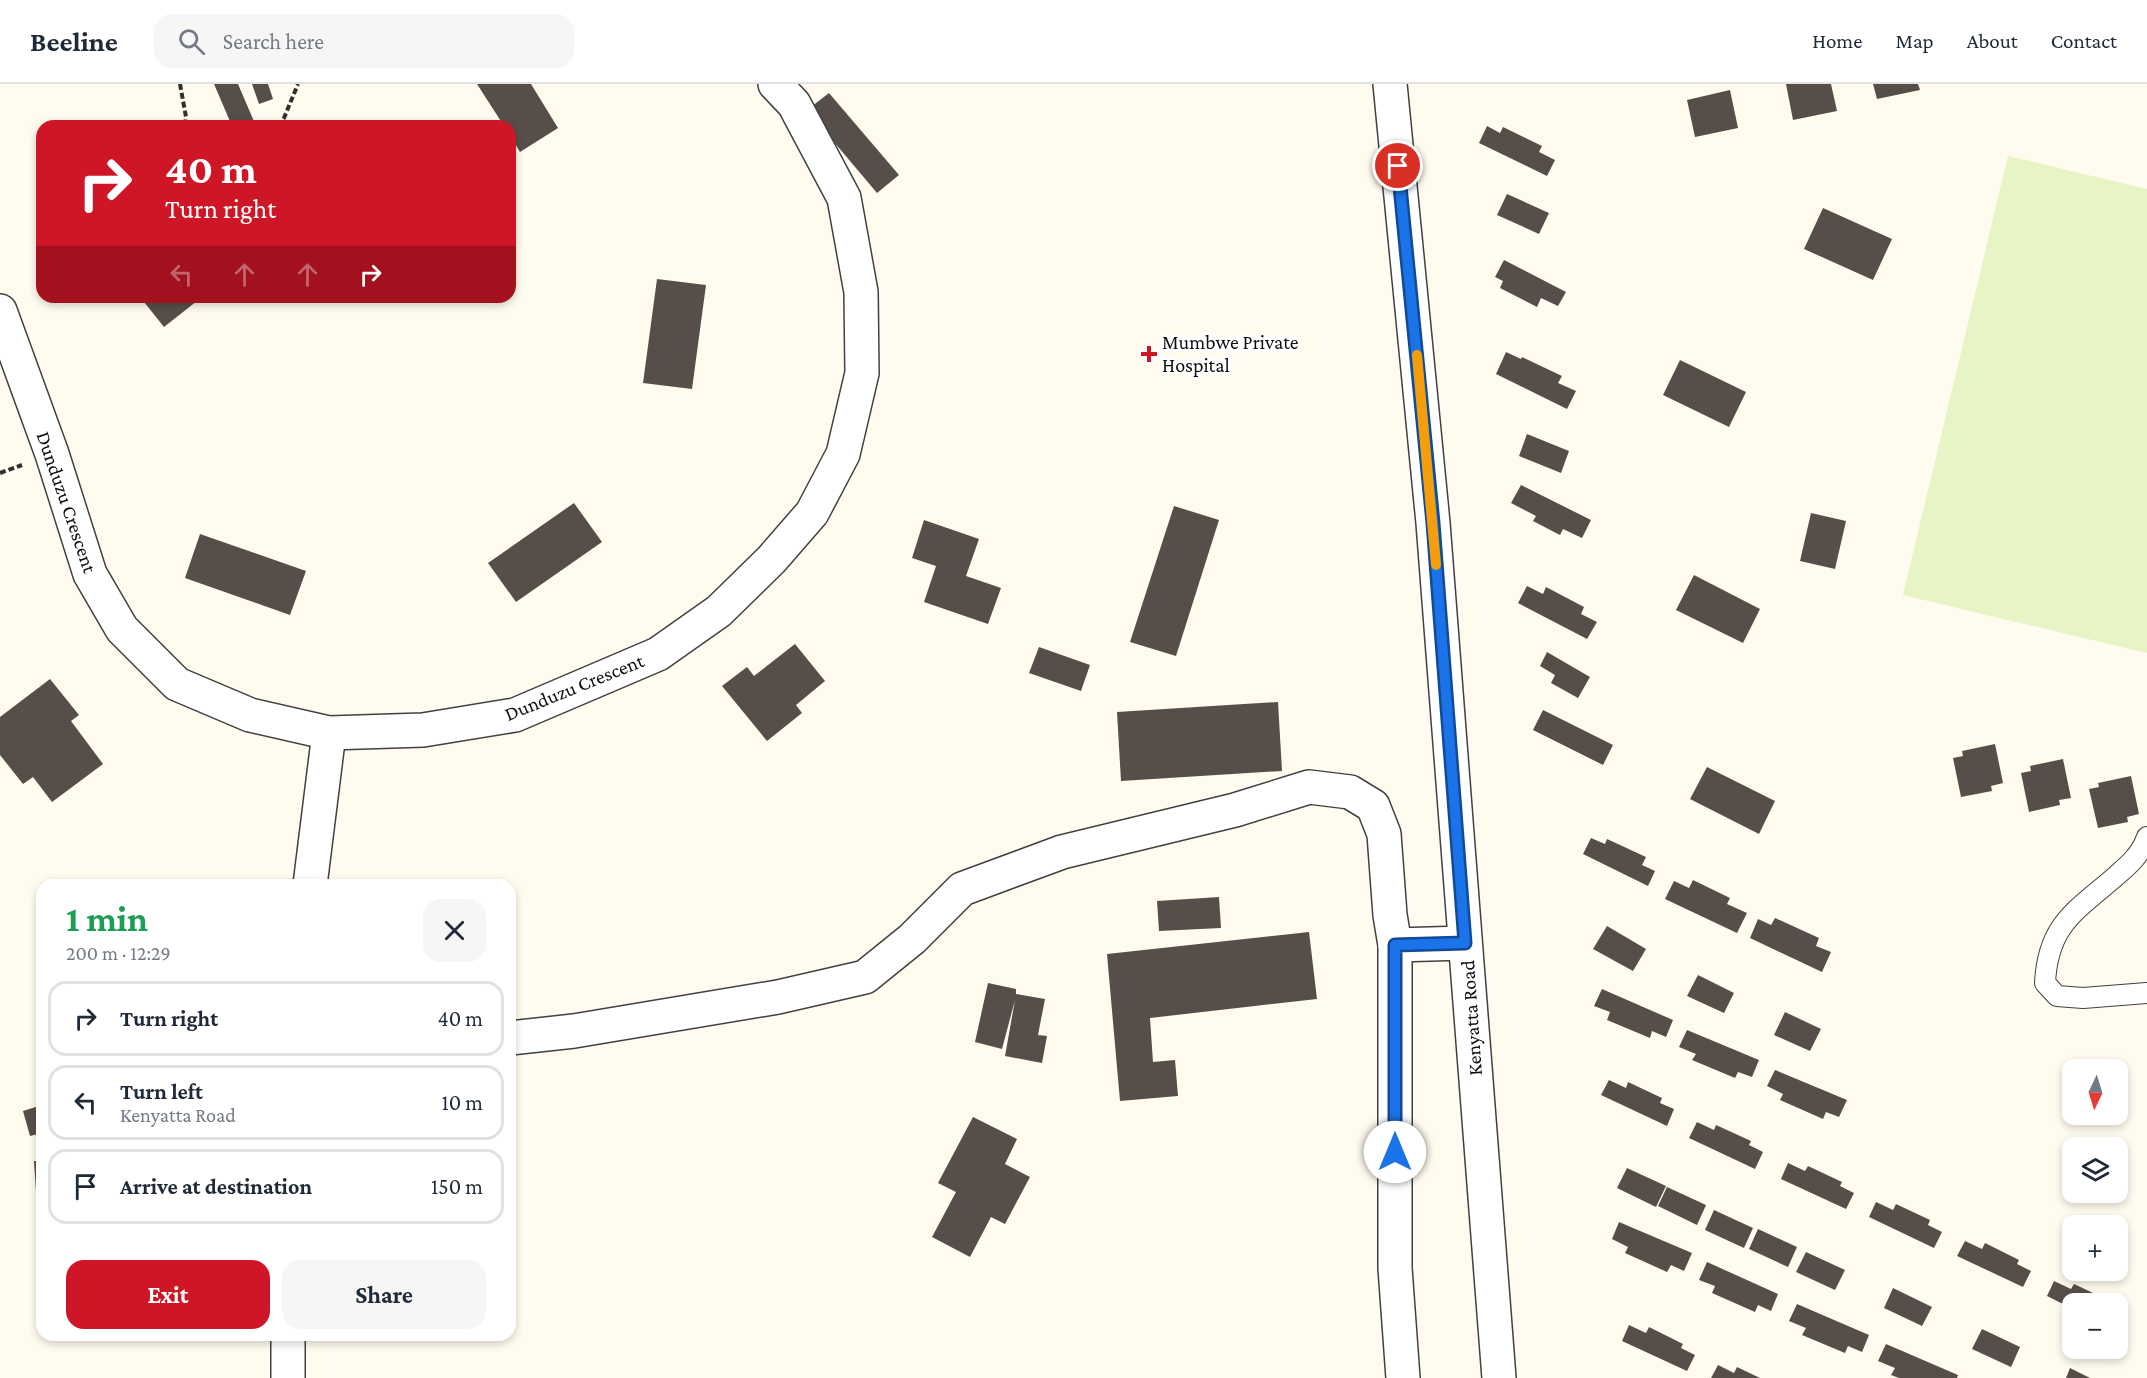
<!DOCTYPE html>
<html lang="en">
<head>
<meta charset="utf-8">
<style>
  :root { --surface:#fff; --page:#f6f6f7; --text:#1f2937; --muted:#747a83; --line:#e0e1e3; --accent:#ce1626 }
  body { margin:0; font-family:"Crimson Pro",serif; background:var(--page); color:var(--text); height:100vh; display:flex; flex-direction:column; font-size:22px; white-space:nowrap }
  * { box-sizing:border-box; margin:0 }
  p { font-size:20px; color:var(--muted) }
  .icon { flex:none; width:33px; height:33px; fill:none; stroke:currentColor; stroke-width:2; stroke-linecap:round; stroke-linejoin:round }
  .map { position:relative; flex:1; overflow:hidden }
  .side { position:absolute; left:36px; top:795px; width:480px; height:462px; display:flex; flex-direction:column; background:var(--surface); border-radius:18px; box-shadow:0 3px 9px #0003 }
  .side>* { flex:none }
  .top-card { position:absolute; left:36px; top:36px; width:480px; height:183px; border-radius:18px; box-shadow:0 3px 9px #0003; background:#ce1626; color:#fff; overflow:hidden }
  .needle { width:39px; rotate:184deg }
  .controls { position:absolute; left:2062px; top:975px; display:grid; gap:12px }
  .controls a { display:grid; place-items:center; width:66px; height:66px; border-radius:12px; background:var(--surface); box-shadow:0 3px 9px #0003; font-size:30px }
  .pin { position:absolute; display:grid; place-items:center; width:51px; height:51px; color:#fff; margin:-26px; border:3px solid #fff; border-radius:50%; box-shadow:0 2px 6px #0007 }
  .me { position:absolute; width:66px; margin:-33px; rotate:0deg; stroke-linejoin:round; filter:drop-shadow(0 0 4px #0008) }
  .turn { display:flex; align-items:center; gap:21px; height:126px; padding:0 30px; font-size:27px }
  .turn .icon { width:78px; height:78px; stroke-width:2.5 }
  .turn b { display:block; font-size:42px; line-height:51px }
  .lanes { display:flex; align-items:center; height:57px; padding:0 30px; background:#0003; justify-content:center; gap:30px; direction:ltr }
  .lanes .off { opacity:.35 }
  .round { display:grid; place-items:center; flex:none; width:63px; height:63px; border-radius:18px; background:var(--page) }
  .overview { display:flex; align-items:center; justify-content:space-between; height:102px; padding:0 30px }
  h1 { font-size:36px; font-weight:700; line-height:45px; color:#1e9e55 }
  .cta { display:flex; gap:12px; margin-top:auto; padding:12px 30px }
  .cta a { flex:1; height:69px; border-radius:18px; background:var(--accent); color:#fff; font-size:24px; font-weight:700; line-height:69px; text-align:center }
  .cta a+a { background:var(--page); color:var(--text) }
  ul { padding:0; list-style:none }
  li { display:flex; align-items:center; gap:18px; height:75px; margin:0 12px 9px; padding:0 18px; border:3px solid var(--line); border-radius:18px }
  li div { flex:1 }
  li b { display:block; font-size:22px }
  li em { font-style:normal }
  header { display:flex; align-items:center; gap:36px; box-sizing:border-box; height:84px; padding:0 30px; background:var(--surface); border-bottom:2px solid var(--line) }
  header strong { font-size:28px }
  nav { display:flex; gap:33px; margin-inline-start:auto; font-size:21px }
  .search { width:420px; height:54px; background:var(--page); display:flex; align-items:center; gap:15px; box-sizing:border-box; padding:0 21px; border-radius:18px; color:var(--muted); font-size:22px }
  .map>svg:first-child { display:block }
  .pitch { fill:#e6f4c6 }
  .building { fill:#584e49 }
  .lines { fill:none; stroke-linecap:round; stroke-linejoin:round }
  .service-casing { stroke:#414141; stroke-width:22 }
  .minor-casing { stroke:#414141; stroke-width:36 }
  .tertiary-casing { stroke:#414141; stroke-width:36 }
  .path { stroke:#303030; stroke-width:4; stroke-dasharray:6 3; stroke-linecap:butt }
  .service { stroke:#fff; stroke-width:20 }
  .minor { stroke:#fff; stroke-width:33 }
  .tertiary { stroke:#fff; stroke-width:33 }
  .route-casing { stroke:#114b97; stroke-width:15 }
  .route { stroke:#1a73e8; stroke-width:10 }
  .slow { stroke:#f59e0b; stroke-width:10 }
  .poi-dot { fill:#ce1626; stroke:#fff; stroke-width:2 }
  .labels { text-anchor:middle; stroke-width:6; stroke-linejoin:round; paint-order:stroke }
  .poi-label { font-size:20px; fill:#0e0e0e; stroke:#fff; text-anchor:start }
  .street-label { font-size:20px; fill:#0e0e0e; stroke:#fff }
</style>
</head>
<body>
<header>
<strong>Beeline</strong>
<div class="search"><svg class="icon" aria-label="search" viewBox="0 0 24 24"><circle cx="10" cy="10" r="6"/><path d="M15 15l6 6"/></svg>Search here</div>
<nav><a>Home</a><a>Map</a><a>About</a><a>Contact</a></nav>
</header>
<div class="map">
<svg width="2147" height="1294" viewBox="0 0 2147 1294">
  <rect width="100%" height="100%" fill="#fffbef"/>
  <!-- pitch -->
  <path class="pitch" d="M2008,72L2147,105V569L1903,511Z"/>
  <!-- building -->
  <g class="building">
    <path d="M214,0H238L256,42H232Z"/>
    <path d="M252,0H268L273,15L259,20Z"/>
    <path d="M477,0H531L558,44L520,68L510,51V42H504Z"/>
    <path d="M1786,0H1831L1837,27L1793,36Z"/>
    <path d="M1873,0H1918L1920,6L1877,15Z"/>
    <path d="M1730,6L1738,44L1695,53L1687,16Z"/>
    <path d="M829,9L899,91L877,109L807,26Z"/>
    <path d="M1487,42L1500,49L1503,43L1542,62L1539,68L1555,76L1547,92L1479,59Z"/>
    <path d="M1507,110L1549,129L1539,150L1497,131Z"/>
    <path d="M1823,124L1892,155L1873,196L1804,165Z"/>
    <path d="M1504,176L1566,208L1558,222L1541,214L1537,223L1500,204L1503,197L1495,193Z"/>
    <path d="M657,195L706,201L692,305L643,299Z"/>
    <path d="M140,213H194L197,217L164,243Z"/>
    <path d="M1506,268L1521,275L1522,273L1562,292L1558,299L1576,307L1567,325L1496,290Z"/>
    <path d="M1680,276L1746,308L1729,343L1663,311Z"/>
    <path d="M1527,350L1569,367L1561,389L1519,372Z"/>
    <path d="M1521,401L1591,436L1582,454L1563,445L1560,451L1533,437L1536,432L1511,419Z"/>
    <path d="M574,419L602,458L516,518L488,479Z"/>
    <path d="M1174,422L1219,436L1176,572L1130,558Z"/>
    <path d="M1811,429L1846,437L1835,485L1800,477Z"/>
    <path d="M924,436L979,455L966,492L1001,504L988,540L924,518L936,482L912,474Z"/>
    <path d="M200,450L306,487L290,531L185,494Z"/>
    <path d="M1694,491L1760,525L1743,559L1676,526Z"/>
    <path d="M1527,502L1543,510L1546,503L1584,523L1581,530L1597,538L1587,555L1518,519Z"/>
    <path d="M795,560L825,597L796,621L802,629L767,657L722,602L747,583L754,592Z"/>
    <path d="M1039,563L1090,581L1081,607L1029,589Z"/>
    <path d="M1547,568L1590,593L1578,614L1551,599L1555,591L1540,582Z"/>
    <path d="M50,595L79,631L71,637L103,680L52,718L33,693L23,700L0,671V633Z"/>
    <path d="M1278,618L1282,687L1121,697L1117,628Z"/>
    <path d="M1543,626L1613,661L1603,681L1533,646Z"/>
    <path d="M1995,660L2003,699L1991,702L1992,707L1961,713L1953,674L1963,672L1962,667Z"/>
    <path d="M2063,675L2071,714L2059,716L2060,721L2029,728L2021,689L2031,687L2030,682Z"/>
    <path d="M1707,683L1775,717L1759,750L1690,715Z"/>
    <path d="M2131,692L2139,730L2127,733L2128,738L2098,744L2089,705L2099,703L2098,699Z"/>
    <path d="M1591,754L1605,760L1607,755L1646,773L1642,781L1655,787L1648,802L1583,770Z"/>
    <path d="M1693,796L1730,814L1727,820L1747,829L1737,849L1665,815L1674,797L1689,804Z"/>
    <path d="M1219,813L1221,844L1159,847L1157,817Z"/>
    <path d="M1775,834L1819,854L1816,862L1831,868L1822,888L1750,854L1758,835L1771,841Z"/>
    <path d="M1607,842L1646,865L1633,887L1593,865Z"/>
    <path d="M1309,848L1317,915L1150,934L1153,978L1175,976L1178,1012L1120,1017L1107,870Z"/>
    <path d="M1698,891L1734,909L1724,929L1687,912Z"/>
    <path d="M988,899L1016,905V910L1045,915L1038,951L1047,952L1042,979L1005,972L1015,916L1002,965L975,958Z"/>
    <path d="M1602,905L1673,936L1666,953L1652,947L1650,954L1607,936L1610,928L1594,922Z"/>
    <path d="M1785,928L1821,945L1810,967L1774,951Z"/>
    <path d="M1687,946L1759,976L1752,993L1738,988L1735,994L1692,976L1696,970L1679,963Z"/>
    <path d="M1775,986L1847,1016L1839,1033L1826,1028L1823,1035L1780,1016L1783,1010L1767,1002Z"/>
    <path d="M1609,996L1626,1004L1628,998L1662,1014L1660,1019L1674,1025L1667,1042L1601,1011Z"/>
    <path d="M42,1021V1049L30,1052L23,1027Z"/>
    <path d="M973,1033L1017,1055L1005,1080L1030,1093L1005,1140L991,1133L970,1173L932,1153L956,1108L938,1099Z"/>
    <path d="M1697,1038L1714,1046L1716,1041L1751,1057L1749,1061L1763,1068L1755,1085L1689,1054Z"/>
    <path d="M34,1077H42V1123H37Z"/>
    <path d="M1788,1079L1805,1087L1808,1082L1842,1098L1840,1102L1854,1109L1846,1125L1781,1095Z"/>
    <path d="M1627,1084L1666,1102L1656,1123L1617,1104Z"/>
    <path d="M1667,1103L1706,1121L1697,1141L1658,1122Z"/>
    <path d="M1876,1118L1893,1126L1896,1120L1930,1136L1928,1141L1942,1148L1934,1164L1869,1133Z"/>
    <path d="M1714,1126L1753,1144L1744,1164L1705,1146Z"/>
    <path d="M1619,1138L1692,1169L1684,1187L1671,1181L1667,1188L1625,1169L1628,1163L1612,1155Z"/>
    <path d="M1758,1145L1797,1163L1788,1183L1749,1165Z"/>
    <path d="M1965,1157L1982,1165L1985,1159L2019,1176L2017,1180L2031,1187L2023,1203L1957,1172Z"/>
    <path d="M1806,1168L1845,1186L1835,1206L1796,1188Z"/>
    <path d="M1707,1178L1778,1210L1771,1227L1758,1221L1755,1228L1712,1209L1715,1202L1699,1196Z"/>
    <path d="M2054,1197L2071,1205L2074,1200L2108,1216L2106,1220H2073V1225L2047,1212Z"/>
    <path d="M1893,1204L1932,1223L1922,1242L1884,1224Z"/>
    <path d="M1797,1220L1869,1251L1862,1268L1848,1262L1845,1269L1802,1251L1806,1244L1789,1237Z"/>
    <path d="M1629,1241L1646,1249L1649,1243L1683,1260L1681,1264L1695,1271L1687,1287L1622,1257Z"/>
    <path d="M1982,1245L2020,1263L2011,1283L1972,1265Z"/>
    <path d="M1886,1260L1958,1291L1957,1294H1899L1891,1291L1895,1284L1878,1277Z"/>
    <path d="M1718,1281L1734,1289L1737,1283L1760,1294H1711Z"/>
    <path d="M2070,1284L2090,1294H2066Z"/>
  </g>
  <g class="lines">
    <defs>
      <path id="service" d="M2147,753C2141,770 2130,780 2116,792C2076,827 2048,840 2045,899L2057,912L2083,914L2147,909"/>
      <g id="minor">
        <path d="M0,227L52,370L90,490L122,545L177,600L250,631L329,649L423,646L515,631L658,570L719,527L772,475L812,429L843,370L862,289L861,208L844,114L794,20L775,0"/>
        <path d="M310,801L329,649"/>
        <path d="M1395,861V1184L1403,1294"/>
        <path d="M510,954L574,947L778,913L865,893L912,855L962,805L1062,768L1235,726L1309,703L1350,708L1373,722L1384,750L1390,831L1395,861L1465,859"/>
        <path d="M288,1251V1294"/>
      </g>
      <path id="tertiary" d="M1390,0L1433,439L1499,1294"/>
    </defs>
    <!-- service casing -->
    <use href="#service" class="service-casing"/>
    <!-- minor casing -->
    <use href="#minor" class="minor-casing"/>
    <!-- tertiary casing -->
    <use href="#tertiary" class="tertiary-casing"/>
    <!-- path -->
    <g class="path">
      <path d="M180,0L186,33L185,42"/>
      <path d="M278,42L284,34L298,0"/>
      <path d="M0,389L22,381"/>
    </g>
    <!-- service -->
    <use href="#service" class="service"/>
    <!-- minor -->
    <use href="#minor" class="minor"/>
    <!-- tertiary -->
    <use href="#tertiary" class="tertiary"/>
  </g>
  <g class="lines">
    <defs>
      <path id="route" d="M1395,1068V861L1465,859L1433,439L1398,82"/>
    </defs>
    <!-- route casing -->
    <use href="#route" class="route-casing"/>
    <!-- route -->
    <use href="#route" class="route"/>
    <!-- slow -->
    <path class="slow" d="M1417,271L1436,481"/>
  </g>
  <!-- markers -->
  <path class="poi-dot" d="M1146 261h6v6h6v6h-6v6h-6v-6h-6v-6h6z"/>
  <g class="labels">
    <!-- poi labels -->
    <g class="poi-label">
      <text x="1162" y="265">Mumbwe Private<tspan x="1162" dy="23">Hospital</tspan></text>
    </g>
    <!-- street labels -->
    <g class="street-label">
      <text transform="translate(67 418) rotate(71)" y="7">Dunduzu Crescent</text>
      <text transform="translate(574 603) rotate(-22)" y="7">Dunduzu Crescent</text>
      <text transform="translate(1471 934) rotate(-94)" y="7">Kenyatta Road</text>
    </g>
  </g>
</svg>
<div class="controls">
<a><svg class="needle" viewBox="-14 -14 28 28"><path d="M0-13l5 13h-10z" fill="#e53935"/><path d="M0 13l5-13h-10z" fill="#747a83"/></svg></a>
<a><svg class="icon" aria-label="layers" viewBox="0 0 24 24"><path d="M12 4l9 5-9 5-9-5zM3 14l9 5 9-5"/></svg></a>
<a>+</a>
<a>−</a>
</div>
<div class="pin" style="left:1398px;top:82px;background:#d93025"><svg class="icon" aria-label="arrive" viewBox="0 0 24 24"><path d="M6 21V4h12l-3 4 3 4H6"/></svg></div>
<svg class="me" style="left:1395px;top:1068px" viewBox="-20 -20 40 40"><circle r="19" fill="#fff"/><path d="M0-13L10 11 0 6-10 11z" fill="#1a73e8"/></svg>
<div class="top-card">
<div class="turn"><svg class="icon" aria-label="right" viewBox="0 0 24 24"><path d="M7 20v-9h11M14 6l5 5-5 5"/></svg><div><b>40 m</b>Turn right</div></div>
<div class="lanes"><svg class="icon off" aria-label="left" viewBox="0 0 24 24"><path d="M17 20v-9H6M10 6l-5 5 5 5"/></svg><svg class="icon off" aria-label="ahead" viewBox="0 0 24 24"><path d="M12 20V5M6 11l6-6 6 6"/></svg><svg class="icon off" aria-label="ahead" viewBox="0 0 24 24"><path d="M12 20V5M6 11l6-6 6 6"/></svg><svg class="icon" aria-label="right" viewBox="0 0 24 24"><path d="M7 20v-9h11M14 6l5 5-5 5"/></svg></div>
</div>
<section class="side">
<div class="overview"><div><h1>1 min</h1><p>200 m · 12:29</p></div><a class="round"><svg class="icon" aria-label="close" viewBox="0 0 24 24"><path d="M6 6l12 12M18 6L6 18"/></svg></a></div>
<ul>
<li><svg class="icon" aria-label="right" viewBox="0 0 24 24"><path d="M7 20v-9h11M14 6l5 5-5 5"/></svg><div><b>Turn right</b></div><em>40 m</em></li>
<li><svg class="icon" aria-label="left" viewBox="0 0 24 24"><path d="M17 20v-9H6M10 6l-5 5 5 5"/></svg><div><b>Turn left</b><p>Kenyatta Road</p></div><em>10 m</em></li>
<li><svg class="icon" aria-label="arrive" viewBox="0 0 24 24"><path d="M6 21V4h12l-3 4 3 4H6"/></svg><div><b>Arrive at destination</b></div><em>150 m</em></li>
</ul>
<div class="cta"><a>Exit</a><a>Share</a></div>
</section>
</div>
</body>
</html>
